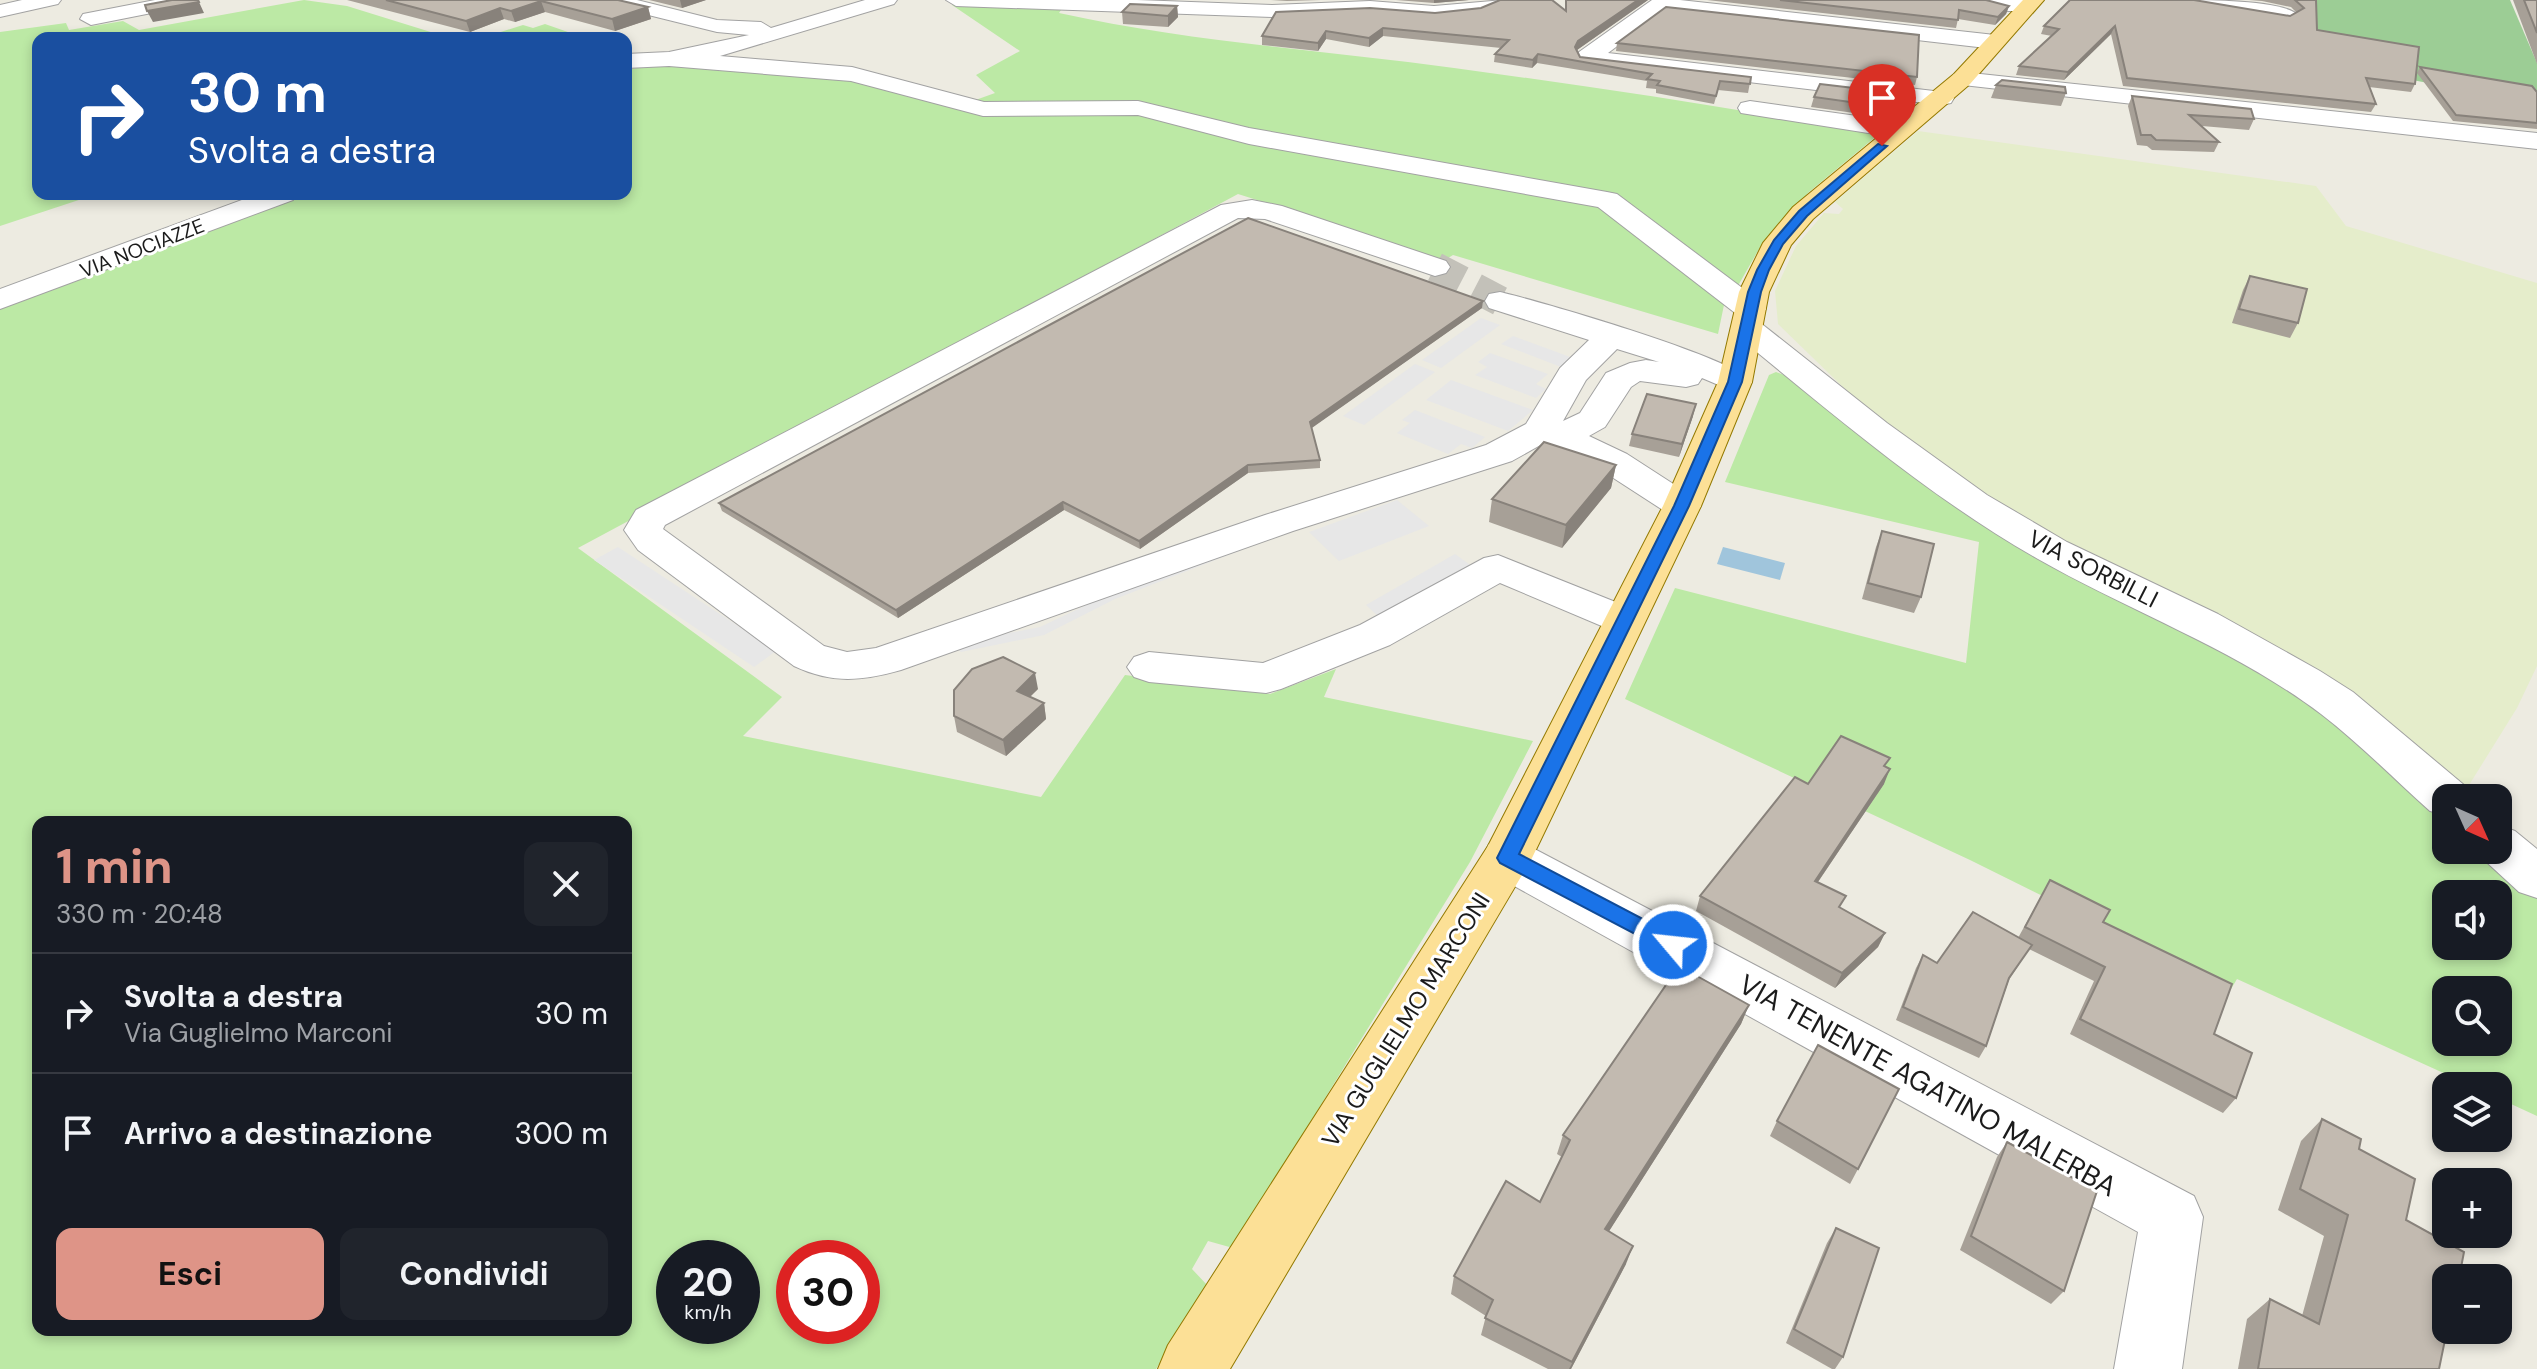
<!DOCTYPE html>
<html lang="it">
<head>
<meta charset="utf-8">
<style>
  :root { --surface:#171b24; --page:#20242c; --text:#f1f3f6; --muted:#9ea1a6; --line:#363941; --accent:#de9487 }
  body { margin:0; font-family:"DM Sans",sans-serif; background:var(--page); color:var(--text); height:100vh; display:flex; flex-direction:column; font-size:30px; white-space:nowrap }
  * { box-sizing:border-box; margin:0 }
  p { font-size:26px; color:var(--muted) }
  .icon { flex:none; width:44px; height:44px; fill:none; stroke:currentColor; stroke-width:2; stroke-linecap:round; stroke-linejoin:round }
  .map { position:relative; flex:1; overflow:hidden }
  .sheet { position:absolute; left:32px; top:816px; width:600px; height:520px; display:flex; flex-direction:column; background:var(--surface); border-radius:16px; box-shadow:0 4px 12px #0003 }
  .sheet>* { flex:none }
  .top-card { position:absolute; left:32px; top:32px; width:600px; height:168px; border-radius:16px; box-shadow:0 4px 12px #0003; background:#1a4fa0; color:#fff; overflow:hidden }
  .needle { width:52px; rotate:135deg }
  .controls { position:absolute; left:2432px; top:784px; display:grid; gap:16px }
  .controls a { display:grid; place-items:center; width:80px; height:80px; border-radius:16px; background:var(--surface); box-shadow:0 4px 12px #0003; font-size:40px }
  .speed { position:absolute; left:656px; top:1240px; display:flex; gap:16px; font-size:40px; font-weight:700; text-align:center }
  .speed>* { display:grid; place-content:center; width:104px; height:104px; border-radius:50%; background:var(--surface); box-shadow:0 4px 12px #0003; line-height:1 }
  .speed small { font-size:20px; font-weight:400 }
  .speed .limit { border:12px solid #d22; background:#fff; color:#111 }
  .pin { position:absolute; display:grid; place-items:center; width:68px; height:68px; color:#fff; margin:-82px -34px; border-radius:50% 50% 50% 0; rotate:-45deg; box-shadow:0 0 8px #0007 }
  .pin .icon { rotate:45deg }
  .me { position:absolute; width:88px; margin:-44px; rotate:298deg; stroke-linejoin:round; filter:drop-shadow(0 0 6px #0008) }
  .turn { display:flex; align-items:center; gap:28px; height:168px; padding:0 24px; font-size:36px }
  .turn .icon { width:104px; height:104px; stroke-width:2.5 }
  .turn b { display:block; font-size:56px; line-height:68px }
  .round { display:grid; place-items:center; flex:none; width:84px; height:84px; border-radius:16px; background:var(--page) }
  .summary { display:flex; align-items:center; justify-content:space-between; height:136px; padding:0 24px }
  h1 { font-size:48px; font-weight:700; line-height:60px; color:var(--accent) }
  .cta { display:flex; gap:16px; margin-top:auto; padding:16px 24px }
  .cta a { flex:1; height:92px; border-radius:16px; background:var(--accent); color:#111; font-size:32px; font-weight:700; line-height:92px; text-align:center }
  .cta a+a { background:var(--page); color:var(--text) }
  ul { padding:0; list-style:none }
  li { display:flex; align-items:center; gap:24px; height:120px; padding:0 24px; border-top:2px solid var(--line) }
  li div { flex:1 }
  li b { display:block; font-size:30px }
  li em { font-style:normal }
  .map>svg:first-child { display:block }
  .farmland { fill:#e5edcb }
  .grass { fill:#bce9a5; fill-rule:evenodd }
  .forest { fill:#9ccd95 }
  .parking { fill:#e7e7e7 }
  .water { fill:#a0c5dc }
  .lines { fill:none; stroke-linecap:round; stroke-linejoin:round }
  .minor-tunnel { stroke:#c3c1b9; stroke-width:30; stroke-dasharray:30 15; stroke-linecap:butt }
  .minor-casing { stroke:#a2a2a2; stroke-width:2 }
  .major-casing { stroke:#937900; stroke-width:2 }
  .minor { fill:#fff; fill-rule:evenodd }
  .major { fill:#fce096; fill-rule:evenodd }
  .wall { fill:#a7a097 }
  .shaded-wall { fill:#88827b }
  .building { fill:#c2bab0; stroke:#88827b; stroke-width:2 }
  .route { fill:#1a73e8; stroke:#114b97; stroke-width:2 }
  .labels { text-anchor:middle; stroke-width:6; stroke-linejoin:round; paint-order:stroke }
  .far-street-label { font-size:20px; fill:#1b1b1b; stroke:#fff }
  .street-label { font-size:24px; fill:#1b1b1b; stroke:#fff }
  .near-street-label { font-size:28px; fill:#1b1b1b; stroke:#fff }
</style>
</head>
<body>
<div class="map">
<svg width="2537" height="1369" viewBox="0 0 2537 1369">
  <rect width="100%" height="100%" fill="#edebe1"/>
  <!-- farmland -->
  <path class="farmland" d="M1918,131L2316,186L2346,226L2537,283V666L2517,708L2461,798L2047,541L1879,422L1778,324L1775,291L1796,246L1824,213L1839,214L1843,209L1835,202Z"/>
  <!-- grass -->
  <g class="grass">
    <path d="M304,0L347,6L450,38H38V194H97L0,226V32L66,23L69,30L123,21L139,30Z"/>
    <path d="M952,5L1049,7L1061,10L1059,13C1190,42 1322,50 1454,68C1596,87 1738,109 1879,134L1809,192L1763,242L1735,291L1616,201L1276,137L1129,101L1110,104L970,102L995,93L976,75L1020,51Z"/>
    <path d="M545,24L585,38H482L523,25L533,28Z"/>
    <path d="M654,65L799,70L862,82L979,113H1132L1595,203L1725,300L1718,334L1453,255L1445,260L1238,194L578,548L782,697L743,736L1041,797L1125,675L1270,694L1336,669L1324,697L1533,741L1470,862L1233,1248L1208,1241L1192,1269L1208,1286L1156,1369H0V306L295,194H626V70ZM38,822H626V1330H38ZM674,1258H742V1326H674ZM794,1258H862V1326H794Z"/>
    <path d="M1776,372L1787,376L2297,687L2446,811V850H2489L2537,893V1116L2498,1098V1086H2472L2237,979L2231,989L1970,860L1625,699L1675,588L1966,663L1979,542L1725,482L1769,375ZM2446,894H2498V946H2446ZM2446,990H2498V1042H2446Z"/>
  </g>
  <!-- forest -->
  <path class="forest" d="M2307,0H2510L2537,63V104L2319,62Z"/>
  <!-- parking -->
  <g class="parking">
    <path d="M1481,318L1500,325L1441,368L1422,360Z"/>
    <path d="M1513,336L1573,358L1561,367L1501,344Z"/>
    <path d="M1490,353L1548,374L1536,384L1546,389L1536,398L1475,375L1487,367L1478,362Z"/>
    <path d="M1415,364L1435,372L1364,425L1343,416Z"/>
    <path d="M1451,380L1533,410L1508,431L1426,400Z"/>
    <path d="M1415,410L1485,437L1472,448L1461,444L1448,454L1397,433L1410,423L1402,420Z"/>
    <path d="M1397,500L1429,526L1339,561L1309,532Z"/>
    <path d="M1272,538L1115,599L1044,635L961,652L952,644L1040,627L1112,593Z"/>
    <path d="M618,547L776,651L754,667L594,560Z"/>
    <path d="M1455,554L1473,567L1381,619L1366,605Z"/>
  </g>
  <!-- water -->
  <path class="water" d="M1723,547L1785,563L1780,580L1717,564Z"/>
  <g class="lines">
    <!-- minor-tunnel -->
    <path class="minor-tunnel" d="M1435,267L1500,301"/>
    <defs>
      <g id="minor">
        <path d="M22,0H61L58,4L0,17V5Z"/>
        <path d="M155,0H197L187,6L91,25L80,19L83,14Z"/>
        <path d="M601,0H637L717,20L761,22L771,28L865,0H897L894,4L720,56L852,67L984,102L1138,101L1249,128L1607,192L1617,194L1761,302L1766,309L1761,316L1750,318L1739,316L1598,207L1249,144L1138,115L983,116L851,81L669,66L626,68V54L669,52L749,35L717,32L604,4Z"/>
        <path d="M946,0H1137L1272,5L1370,1L1434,6L1504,0L1501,4L1479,13L1434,18L1370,13L1272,17L956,6Z"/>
        <path d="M1652,0H1680L1995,35L2006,42L1995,49L1664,11L1608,53L1951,93L1954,98L1951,103L1942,105L1579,62L1576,57L1579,52Z"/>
        <path d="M1974,0H2034L2039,5C2029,16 1984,11 1974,0Z"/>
        <path d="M2183,0C2205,0 2284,0 2298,15L2287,21L2193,6Z"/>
        <path d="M1962,72L2537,133V149L1954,84L1950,79L1954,74Z"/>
        <path d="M1750,101L1900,122L1909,125L1913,130L1909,135L1900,138L1741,113L1738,108L1741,103Z"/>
        <path d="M258,194H297L293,200L0,309V289Z"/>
        <path d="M1252,200L1282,206L1446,261L1450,267L1446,273L1435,276L1265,219L1238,218L665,525L663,529L824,646L847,652L876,648L1265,515L1486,445L1526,424L1560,368L1589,340L1489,308L1485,301L1489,294L1500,292C1539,301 1736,358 1752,382L1747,389L1735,392L1702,378L1698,384L1686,387L1640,381L1631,387L1605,427L1589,436L1627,454L1695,498L1701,506L1695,514L1682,517L1669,514L1601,470L1544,443L1512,461L1293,531L901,670C862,681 832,684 794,666L638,550L624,530L636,510L1221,205ZM1617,349L1659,362L1646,360L1630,363L1606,373L1580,413L1563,421L1586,380Z"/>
        <path d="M1747,318L1758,321L1887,423L1987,495L2067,542L2218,614L2320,671L2353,692L2464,785L2471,798H2446V815L2430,811C2394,779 2359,743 2321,714C2235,649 2131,612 2038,559C1929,497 1833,414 1736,335L1731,328L1736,321Z"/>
        <path d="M1498,555L1638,611L1644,621L1638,631L1623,635L1500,583L1390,645L1281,689L1266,693L1149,682L1134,677L1127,667L1134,657L1149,652L1263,663L1360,625L1484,558Z"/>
        <path d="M2498,825L2515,831L2537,849V898L2519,892L2481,857L2477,850H2498Z"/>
        <path d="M1507,839L1525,844L2194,1196L2203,1217L2182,1369H2114L2138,1232L1489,872L1482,858L1489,844Z"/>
      </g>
      <path id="major" d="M2023,0H2044L1970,84L1813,219L1791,245L1769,292L1752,382L1701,506L1532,858L1230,1369H1158L1168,1345L1488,846L1663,506L1718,382L1739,292L1763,243L1793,207L1954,74Z"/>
    </defs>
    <!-- minor casing -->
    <use href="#minor" class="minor-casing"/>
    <!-- major casing -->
    <use href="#major" class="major-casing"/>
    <!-- minor -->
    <use href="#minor" class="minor"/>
    <!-- major -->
    <use href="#major" class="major"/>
  </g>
  <!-- wall -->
  <g class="wall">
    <path d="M347,0H618L648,7L651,19L615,31L545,12L515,22L504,19L470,32Z"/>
    <path d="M649,0H706L682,8Z"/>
    <path d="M1271,0H1321L1287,1Z"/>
    <path d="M1396,0H1469L1434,3Z"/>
    <path d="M1565,0H1648L1577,50V51L1580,57L1751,77L1748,93L1718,90L1714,104L1656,93V89L1646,88L1647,81L1537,63L1532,68L1494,62L1495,54L1501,48L1383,36L1369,47L1326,39L1318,51L1262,45V36L1435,13L1481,8L1565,10Z"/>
    <path d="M1707,0H1986L2009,6L2006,14L1995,25L1958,19L1956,28Z"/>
    <path d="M2249,0H2316L2317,30L2415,84L2411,92L2369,87L2376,104L2371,112L2123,86L2111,34L2064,80L2016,75L2019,66L2052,36L2041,34L2044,26L2196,1L2290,16L2297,13L2291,7L2262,1Z"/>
    <path d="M2513,0H2537V64Z"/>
    <path d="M1177,6L1178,17L1168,27L1123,24L1122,12Z"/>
    <path d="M1617,43L1917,77L1915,85L1616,51Z"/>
    <path d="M2420,67L2537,92V129L2453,121L2417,73Z"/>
    <path d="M1996,85L2066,93L2061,106L1991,98Z"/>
    <path d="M1905,94L1902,103L1890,118L1811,107L1814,97Z"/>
    <path d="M2132,96L2254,119L2249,130L2202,126L2219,142L2214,152L2152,150L2147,146L2137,145L2128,106Z"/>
    <path d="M2250,276L2298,323L2290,338L2232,323L2243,290Z"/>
    <path d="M1482,308L1311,428L1320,460V468L1248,473L1140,549L1064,510L898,618L722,511L719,503Z"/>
    <path d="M1693,416L1679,457L1629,446L1632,434Z"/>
    <path d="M1616,465L1611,488L1562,548L1489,522L1492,499Z"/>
    <path d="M1882,531L1921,597L1914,613L1862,599L1876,547Z"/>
    <path d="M1038,689L1030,697L1044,703L1046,719L1006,756L957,732L954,716Z"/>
    <path d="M1886,767L1884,784L1818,882L1841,908L1885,933L1878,947L1835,988L1696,911L1700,896L1808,784Z"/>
    <path d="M2050,880L2103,922L2214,1034L2236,1098L2223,1113L2070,1034L2094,981L2029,949L2009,980L1986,1046L1979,1058L1896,1020L1916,968L1923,955L1937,963L2018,938Z"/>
    <path d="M1749,1005L1741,1024L1609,1231L1626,1264L1571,1369H1548L1481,1335L1486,1316L1451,1294L1454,1276L1540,1202L1562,1157L1557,1154L1563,1135Z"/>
    <path d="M2322,1119L2359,1149L2406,1220L2439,1369H2238L2247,1319L2270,1299L2302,1316L2324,1236L2278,1210L2301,1141Z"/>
    <path d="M1777,1121L1858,1169L1850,1184L1770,1136Z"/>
    <path d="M2007,1142L2064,1291L2051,1304L1960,1250L1997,1157Z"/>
    <path d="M1836,1228L1843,1357L1835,1369H1832L1786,1343L1827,1243Z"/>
  </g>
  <!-- shaded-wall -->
  <g class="shaded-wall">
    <path d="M680,0H706L682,8Z"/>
    <path d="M1434,0H1469L1434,3Z"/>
    <path d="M1638,0H1648L1577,50L1573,55L1575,47L1578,41Z"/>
    <path d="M541,1L545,12L515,22L511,11Z"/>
    <path d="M199,2L204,13L153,22L147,11Z"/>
    <path d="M1177,6L1178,17L1168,27V16Z"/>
    <path d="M2009,6L2006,14L1995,25L1998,17Z"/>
    <path d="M648,7L651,19L615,31L612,19Z"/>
    <path d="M500,8L504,19L470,32L466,21Z"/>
    <path d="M2115,26L2111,34L2064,80L2068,72Z"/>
    <path d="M1383,28V36L1369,47V38Z"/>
    <path d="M1326,31V39L1318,51V43Z"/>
    <path d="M1538,54L1537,63L1532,68L1533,60Z"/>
    <path d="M1905,94L1902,103L1890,118L1893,108Z"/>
    <path d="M1483,301L1482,308L1309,430L1310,422Z"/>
    <path d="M1696,404L1693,416L1679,457L1682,444Z"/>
    <path d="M1248,465V473L1140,549L1139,541Z"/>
    <path d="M1616,465L1611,488L1562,548L1566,525Z"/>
    <path d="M1063,502L1064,510L898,618L896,610Z"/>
    <path d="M1035,673L1038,689L1019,707L1017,691Z"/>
    <path d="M1044,703L1046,719L1006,756L1003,740Z"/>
    <path d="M1890,769L1884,784L1809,895L1815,881Z"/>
    <path d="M1885,933L1878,947L1835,988L1842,973Z"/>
    <path d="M1749,1005L1741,1024L1599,1247L1605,1229Z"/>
    <path d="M1633,1246L1626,1264L1571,1369H1569Z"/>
  </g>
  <!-- building -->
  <g class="building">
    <path d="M172,0H198L199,2L147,11L145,5Z"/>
    <path d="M386,0H618L648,7L612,19L541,1L511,11L500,8L466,21Z"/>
    <path d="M1500,0H1552L1566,11V0H1638L1578,41L1575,47L1580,57L1751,77L1750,84L1720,81L1716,96L1657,85L1660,81L1647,79L1652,74L1538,54L1533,60L1495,54L1509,40L1383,28L1369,38L1326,31L1318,43L1262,36L1276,12L1370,8L1435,13L1481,8Z"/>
    <path d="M1780,0H1986L2009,6L1998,17L1959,10L1958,20Z"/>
    <path d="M2070,0H2194L2290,16L2304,8L2295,0H2316L2317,30L2419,47L2415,84L2366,78L2376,104L2127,78L2115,26L2068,72L2019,66L2059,29L2044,26Z"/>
    <path d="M2524,0H2537V33Z"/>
    <path d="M1130,4L1177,6L1168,16L1122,12Z"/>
    <path d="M1666,7L1919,35L1917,77L1617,43Z"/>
    <path d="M2420,67L2532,86L2537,92V123L2456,115Z"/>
    <path d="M2002,80L2065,87L2066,93L1996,85Z"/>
    <path d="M1820,84L1905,94L1893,108L1814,97Z"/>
    <path d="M2132,96L2251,109L2254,119L2189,115L2219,142L2156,140L2151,135H2141Z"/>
    <path d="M1248,218L1483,301L1310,422L1320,460L1248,465L1139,541L1063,502L896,610L719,503Z"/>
    <path d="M2250,276L2307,289L2298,323L2239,309Z"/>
    <path d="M1647,394L1696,404L1682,444L1632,434Z"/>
    <path d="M1544,442L1616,465L1566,525L1492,499Z"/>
    <path d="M1882,531L1934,544L1921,597L1868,583Z"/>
    <path d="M1003,657L1035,673L1017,691L1044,703L1003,740L954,716V690L972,669Z"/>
    <path d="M1841,736L1890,758L1884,766L1890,769L1815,881L1846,896L1839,907L1885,933L1842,973L1700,896L1795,777L1808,784Z"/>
    <path d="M2050,880L2110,910L2103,922L2232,984L2214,1034L2252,1053L2236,1098L2080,1019L2105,967L2025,927Z"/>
    <path d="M1973,912L2032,945L2009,978L1986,1046L1903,1007L1923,955L1937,963Z"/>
    <path d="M1679,966L1749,1005L1605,1229L1633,1246L1572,1362L1485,1318L1493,1300L1454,1276L1506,1181L1540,1202L1570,1140L1563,1135Z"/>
    <path d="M1818,1045L1899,1089L1858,1169L1777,1121Z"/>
    <path d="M2322,1119L2361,1139L2359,1149L2415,1179L2406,1220L2464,1252L2459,1278H2446V1330H2447L2439,1369H2258L2270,1299L2319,1324L2348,1215L2300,1189Z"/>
    <path d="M2007,1142L2097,1191L2064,1291L1971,1236Z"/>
    <path d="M1836,1228L1879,1248L1843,1357L1794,1329Z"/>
  </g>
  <!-- route -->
  <path class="route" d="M1878,144L1887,146L1807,216L1783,244L1769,270L1761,292L1742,382L1689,506L1519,854L1681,939L1684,945L1681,952L1673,954L1500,863L1497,858L1674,506L1728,382L1748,292L1757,270L1774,240L1799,211Z"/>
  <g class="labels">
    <!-- far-street labels -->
    <g class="far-street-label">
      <text transform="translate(142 248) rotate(-21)" y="7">VIA NOCIAZZE</text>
    </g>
    <!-- street labels -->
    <g class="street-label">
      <text transform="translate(2093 569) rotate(27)" y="8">VIA SORBILLI</text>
      <text transform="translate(1406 1020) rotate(-58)" y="8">VIA GUGLIELMO MARCONI</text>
    </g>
    <!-- near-street labels -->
    <g class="near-street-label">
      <text transform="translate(1928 1085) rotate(29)" y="10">VIA TENENTE AGATINO MALERBA</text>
    </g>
  </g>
</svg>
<div class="controls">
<a><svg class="needle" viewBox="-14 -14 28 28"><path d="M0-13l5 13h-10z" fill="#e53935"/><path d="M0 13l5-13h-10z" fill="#9ea1a6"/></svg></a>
<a><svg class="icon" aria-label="sound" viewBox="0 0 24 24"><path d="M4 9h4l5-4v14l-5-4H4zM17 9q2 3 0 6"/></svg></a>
<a><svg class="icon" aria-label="search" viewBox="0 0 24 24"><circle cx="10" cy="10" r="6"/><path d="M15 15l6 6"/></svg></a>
<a><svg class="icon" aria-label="layers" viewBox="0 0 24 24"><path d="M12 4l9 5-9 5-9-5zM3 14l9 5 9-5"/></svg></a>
<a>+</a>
<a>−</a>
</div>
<div class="speed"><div>20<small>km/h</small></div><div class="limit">30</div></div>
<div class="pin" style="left:1882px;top:146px;background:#d93025"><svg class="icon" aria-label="arrive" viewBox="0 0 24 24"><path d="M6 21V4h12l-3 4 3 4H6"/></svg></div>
<svg class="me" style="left:1673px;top:945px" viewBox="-20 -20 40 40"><circle r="17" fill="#1a73e8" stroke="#fff" stroke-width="3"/><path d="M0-11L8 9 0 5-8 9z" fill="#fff"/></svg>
<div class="top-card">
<div class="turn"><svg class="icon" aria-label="right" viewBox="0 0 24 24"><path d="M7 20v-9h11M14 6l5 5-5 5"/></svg><div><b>30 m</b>Svolta a destra</div></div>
</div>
<section class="sheet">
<div class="summary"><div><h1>1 min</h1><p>330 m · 20:48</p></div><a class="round"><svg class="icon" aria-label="close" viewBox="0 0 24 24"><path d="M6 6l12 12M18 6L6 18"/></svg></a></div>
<ul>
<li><svg class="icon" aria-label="right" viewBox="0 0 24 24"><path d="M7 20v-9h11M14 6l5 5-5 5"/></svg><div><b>Svolta a destra</b><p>Via Guglielmo Marconi</p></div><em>30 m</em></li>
<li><svg class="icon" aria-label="arrive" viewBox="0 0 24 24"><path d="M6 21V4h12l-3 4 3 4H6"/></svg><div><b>Arrivo a destinazione</b></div><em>300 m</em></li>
</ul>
<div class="cta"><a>Esci</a><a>Condividi</a></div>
</section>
</div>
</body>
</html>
